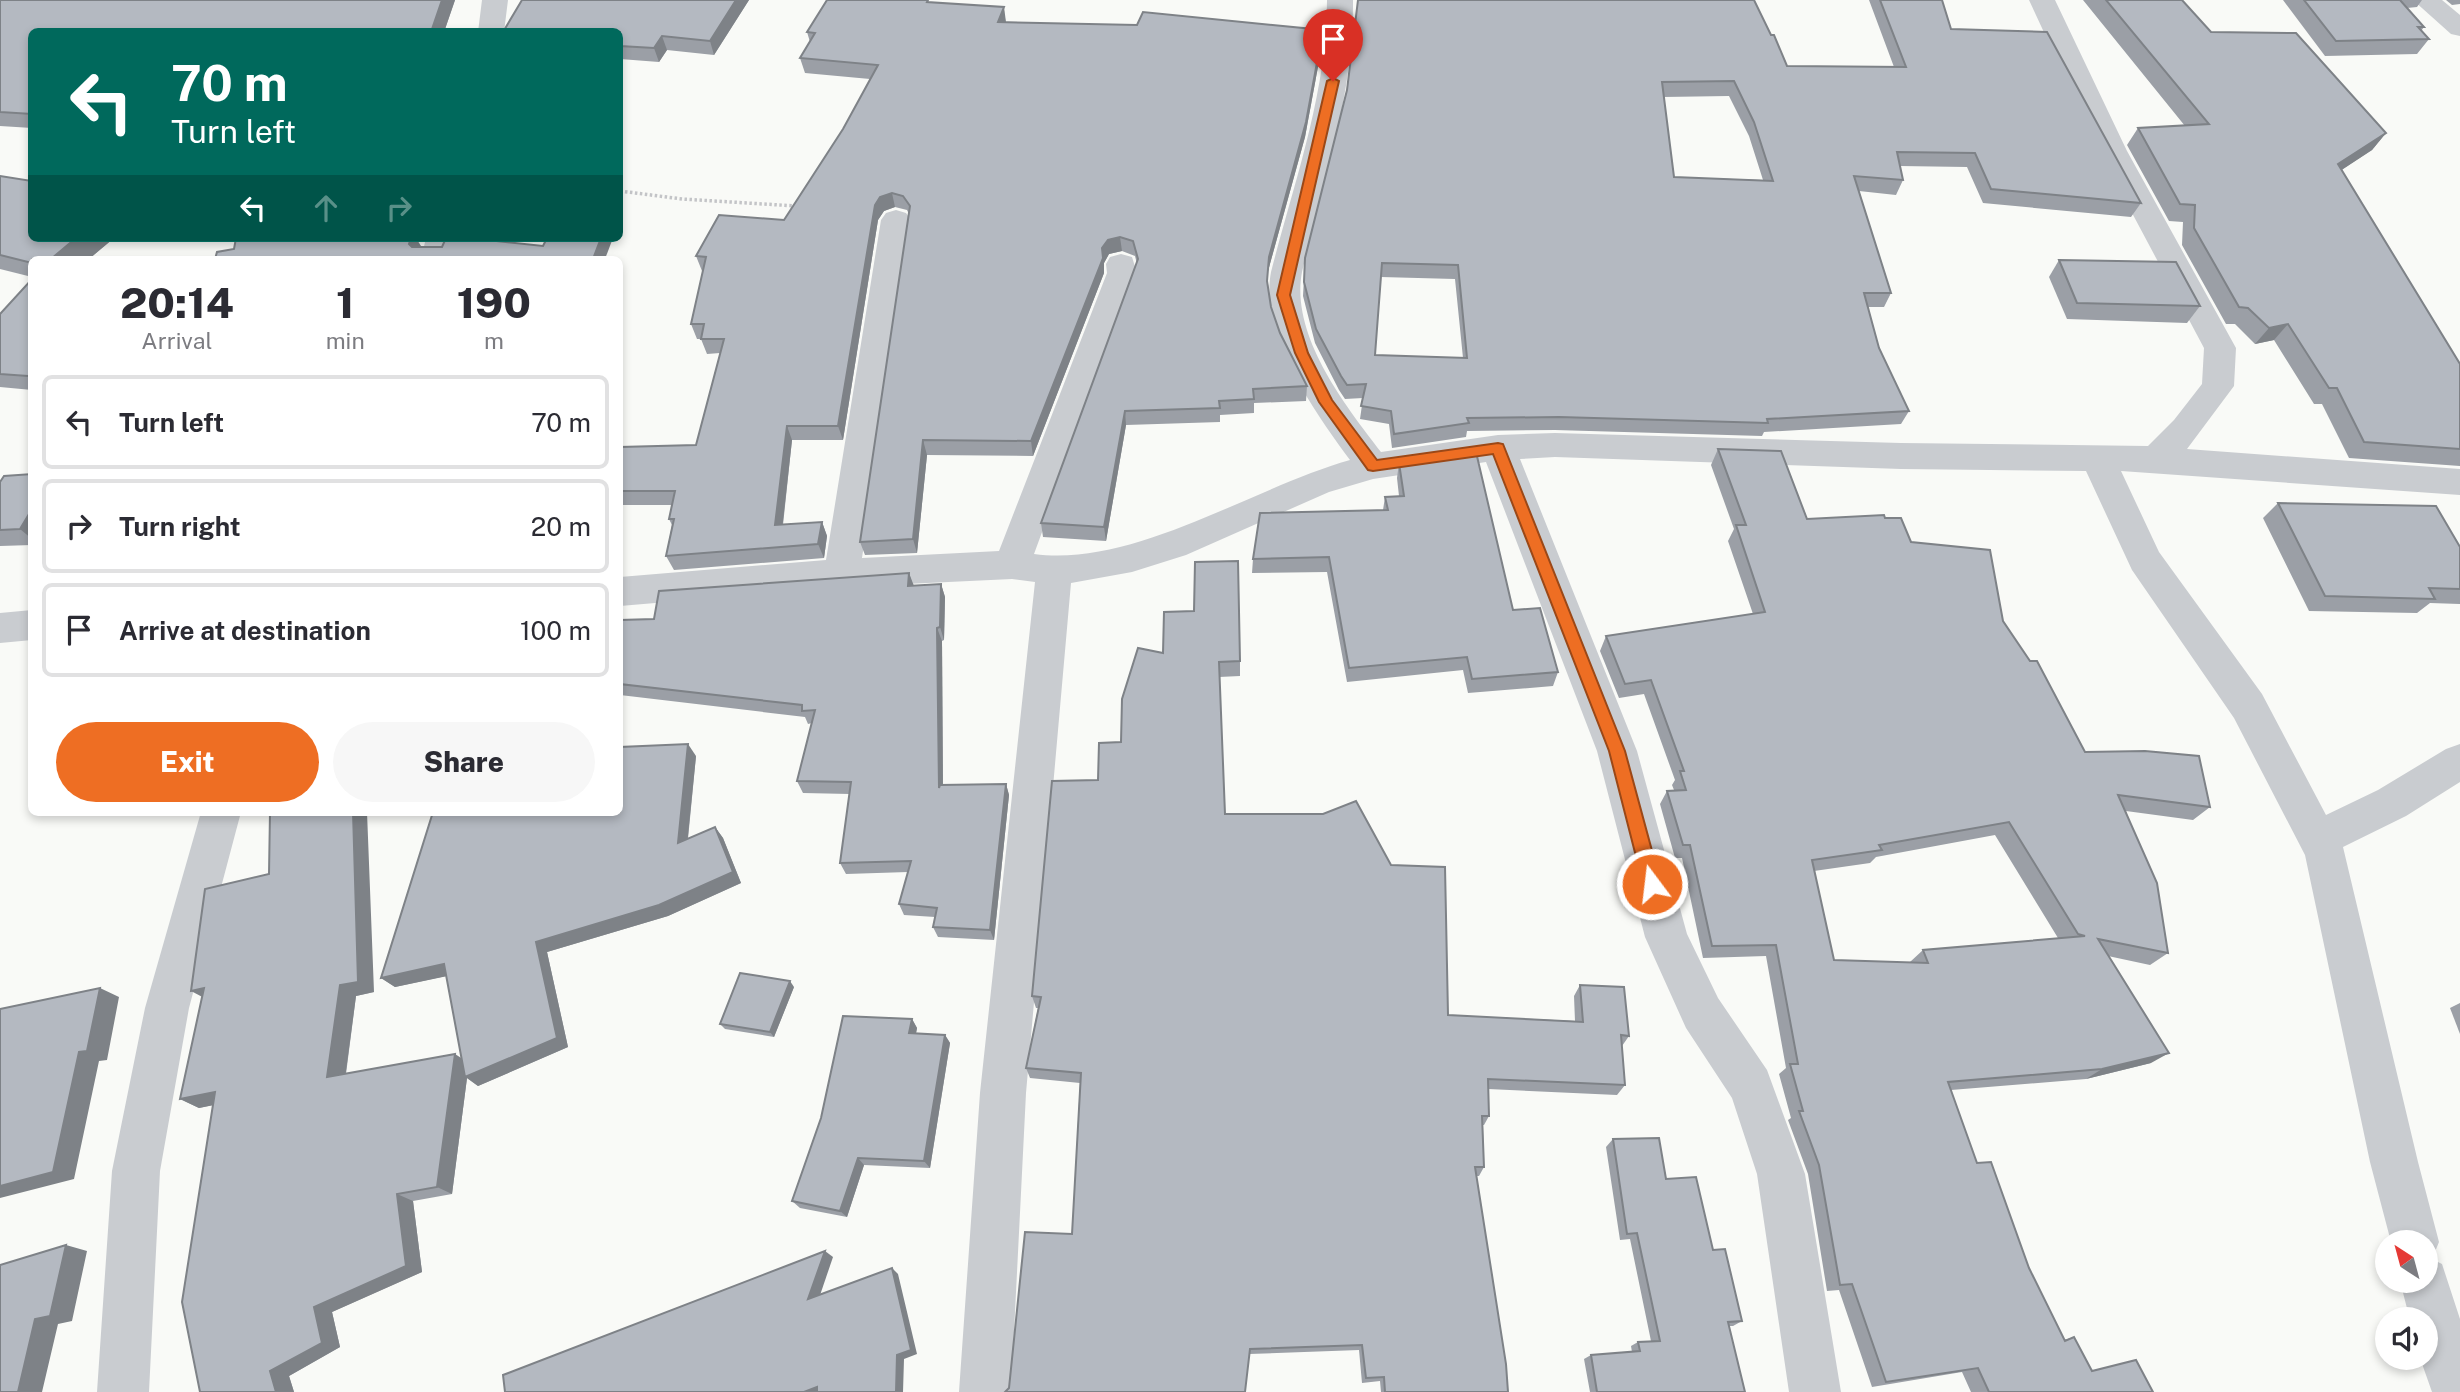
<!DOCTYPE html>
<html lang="en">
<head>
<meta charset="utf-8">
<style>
  :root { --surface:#fff; --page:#f7f7f7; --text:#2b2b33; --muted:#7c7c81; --line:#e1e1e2; --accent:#ee6e23 }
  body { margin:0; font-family:"Public Sans",sans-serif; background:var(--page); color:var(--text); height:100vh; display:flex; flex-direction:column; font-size:26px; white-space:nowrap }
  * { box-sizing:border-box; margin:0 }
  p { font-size:23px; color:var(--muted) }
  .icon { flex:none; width:38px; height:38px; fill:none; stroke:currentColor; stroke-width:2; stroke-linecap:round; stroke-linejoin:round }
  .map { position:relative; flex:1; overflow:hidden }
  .details { position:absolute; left:28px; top:256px; width:595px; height:560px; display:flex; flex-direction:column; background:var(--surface); border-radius:10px; box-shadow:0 4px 10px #0003 }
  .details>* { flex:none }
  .top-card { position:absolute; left:28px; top:28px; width:595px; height:214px; border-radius:10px; box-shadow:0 4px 10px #0003; background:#00695c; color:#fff; overflow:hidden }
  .needle { width:46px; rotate:324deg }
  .buttons { position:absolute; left:2375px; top:1230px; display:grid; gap:14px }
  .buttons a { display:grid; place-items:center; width:63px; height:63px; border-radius:50%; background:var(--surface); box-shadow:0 4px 10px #0003; font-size:35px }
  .pin { position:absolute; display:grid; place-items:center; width:60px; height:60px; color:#fff; margin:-72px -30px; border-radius:50% 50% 50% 0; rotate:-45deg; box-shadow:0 0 7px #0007 }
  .pin .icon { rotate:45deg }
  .me { position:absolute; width:77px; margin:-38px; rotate:345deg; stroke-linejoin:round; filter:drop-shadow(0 0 5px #0008) }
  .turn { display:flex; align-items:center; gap:24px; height:147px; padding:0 28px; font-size:32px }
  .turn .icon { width:91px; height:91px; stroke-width:2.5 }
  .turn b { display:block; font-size:49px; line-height:60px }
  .lanes { display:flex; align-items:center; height:66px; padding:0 28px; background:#0003; justify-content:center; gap:35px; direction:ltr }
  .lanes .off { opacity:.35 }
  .eta { display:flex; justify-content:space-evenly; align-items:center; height:119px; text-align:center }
  .eta b { font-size:42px; font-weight:800; line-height:49px }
  .button { display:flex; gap:14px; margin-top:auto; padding:14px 28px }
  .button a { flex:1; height:80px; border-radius:42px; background:var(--accent); color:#fff; font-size:28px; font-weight:800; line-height:80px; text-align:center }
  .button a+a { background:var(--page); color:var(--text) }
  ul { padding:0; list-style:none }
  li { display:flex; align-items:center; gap:21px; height:94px; margin:0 14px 10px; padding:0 14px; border:4px solid var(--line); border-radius:10px }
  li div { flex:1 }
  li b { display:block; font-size:26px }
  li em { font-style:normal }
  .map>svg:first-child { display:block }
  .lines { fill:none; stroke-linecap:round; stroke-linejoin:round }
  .path { stroke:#c3c4c7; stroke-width:3.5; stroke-dasharray:2.5 2.5; stroke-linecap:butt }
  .minor { fill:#c9ccd0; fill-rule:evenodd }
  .wall { fill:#9b9fa6; fill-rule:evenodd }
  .shaded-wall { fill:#7e8287 }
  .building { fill:#b4b9c1; stroke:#7e8287; stroke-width:2; fill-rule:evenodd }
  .route { fill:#ee6e23; stroke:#9b4817; stroke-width:2 }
</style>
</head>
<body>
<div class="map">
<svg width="2460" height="1392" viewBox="0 0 2460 1392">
  <rect width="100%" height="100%" fill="#f9faf7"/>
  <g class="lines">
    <!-- path -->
    <path class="path" d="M620,191L682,199L796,206"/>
    <!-- minor -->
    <g class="minor">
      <path d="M482,0H508L504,32H478Z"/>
      <path d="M1327,0H1353C1354,94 1323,182 1302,272C1290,335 1345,405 1381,452L1498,435L1555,433L1901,443L2148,446L2174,420L2202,384L2204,348L2099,151L2029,0H2055L2127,151L2236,348L2234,386L2187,449L2460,469V495L2121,471L2159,552L2262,694L2326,815L2378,790L2446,749L2460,744V782L2406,816L2343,847L2418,1162L2439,1242L2432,1259L2442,1264L2460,1319V1392H2432L2420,1358H2426V1320H2410L2400,1281H2426V1242H2391L2370,1162L2305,855L2234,718L2132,570L2086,471L1901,469L1555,457L1520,459L1637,751L1687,934L1718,998L1767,1070L1805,1174L1841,1392H1789L1757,1174L1732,1098L1686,1028L1645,937L1597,751L1486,462L1373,479L1329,492L1186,555L1132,572L1071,583L1026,1093L1011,1392H959L980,1093L1035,582L1012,579L842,587L620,606V577L826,560L881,220L886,213L896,210L906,213L911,220L862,558L999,551L1107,273L1106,264L1110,257L1121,254L1132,257L1137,273L1034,554C1133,568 1254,487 1350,460C1315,412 1259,335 1271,272C1294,182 1327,94 1327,0Z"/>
      <path d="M2413,0H2442L2460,15V36L2451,34Z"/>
      <path d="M426,238H456L451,259H421Z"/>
      <path d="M32,610V640L0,643V613Z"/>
      <path d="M201,812H241L189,1008L160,1171L149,1392H97L112,1171L145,1008Z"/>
    </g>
  </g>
  <!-- wall -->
  <g class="wall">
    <path d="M0,0H455L444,32H32V128L0,126Z"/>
    <path d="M522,0H749L714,55L667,50L659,62L620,59V32Z"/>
    <path d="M1869,0H1942L1951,29L2141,203L2131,217L1983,203L1967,167L1900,166L1903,180L1896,195L1859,191L1891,293L1884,307H1868L1879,348L1909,411L1901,424L1764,432L1762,436L1555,430L1467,431L1466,437L1392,448L1389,424L1360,419L1363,398L1345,399L1339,390L1315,343L1303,296L1305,258L1347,90L1787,66L1894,67ZM1729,96L1749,136L1763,180L1674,177L1663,97ZM1381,277L1455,279L1463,358L1375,355Z"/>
    <path d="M2083,0H2182L2211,32L2386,133L2372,150L2341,170L2460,364V466L2349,458L2322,404H2314L2274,340L2255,344L2235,324H2226L2182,245L2183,222L2169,221L2127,145L2138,128L2185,126Z"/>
    <path d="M2283,0H2422L2417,7L2407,8L2424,27L2421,31L2429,39L2417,54L2325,56Z"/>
    <path d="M2446,0H2460V4L2452,5Z"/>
    <path d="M930,2L1006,22L1322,45L1305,137L1268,271V284L1271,307L1280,333L1307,386L1306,401L1254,403V413L1220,415V422L1126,425L1106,541L1043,537L1041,523L1137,264L1135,256L1122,251L1109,254L1104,263V273L1033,456L927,455L917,553L865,555L860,542L909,214L907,210L895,207L884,211L878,220L843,440H792L783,525L822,522L827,536L824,558L674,570L666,556L672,525L669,519L672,505H620V447L696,445L720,353L707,354L701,339H697L691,324L703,271H702L696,256L784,220L843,129L870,79L805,73L800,58L810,42L807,32Z"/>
    <path d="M0,176L32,238H114L89,259H32V277L0,269Z"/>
    <path d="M2059,260L2200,306L2187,323L2067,319L2049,277Z"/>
    <path d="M32,279V390L0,387V314Z"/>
    <path d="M1718,449L1807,519L1885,518L2003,621L2085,752L2210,807L2193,820L2126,811L2168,953L2150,965L2108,956L2151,1063L2086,1079L1951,1090L1977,1163L2064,1340L2074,1337L2092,1371L2153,1392H1971L1962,1372L1872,1387L1839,1290L1827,1291L1808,1174L1788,1120L1791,1118L1779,1074L1786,1068L1766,956L1703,958L1682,858H1675L1660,804L1667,791L1674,790L1672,785L1675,780L1644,694L1619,698L1600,651L1606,636L1753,614L1728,541L1734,529L1711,465ZM1995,835L2058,938L1923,950L1910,962L1911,963L1834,960L1814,871L1870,863L1876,857Z"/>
    <path d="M1399,463L1513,610L1558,672L1553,686L1468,693L1463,670L1347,682L1327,572L1252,573L1253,559L1383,510L1385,497L1399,496L1397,478Z"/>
    <path d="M32,474V545L0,546V482Z"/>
    <path d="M2278,503L2460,547V604L2430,603L2417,613L2309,611L2263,518Z"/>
    <path d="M909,573L913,586L941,584L945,597L944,640L942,641L943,785L1006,784L1009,795L994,940L938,937L933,927L935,917L904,915L899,904L908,872L846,874L840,863L850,794L803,793L797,781L812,723L808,724L805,717L620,695V620L654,619Z"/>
    <path d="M1163,653L1240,661V676L1219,677L1225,814L1448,1015L1575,1021L1574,996L1580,985L1629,1036L1622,1046L1625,1085L1617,1095L1488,1089L1489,1116L1484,1125H1483L1484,1167L1479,1176H1476L1508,1392H1381L1380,1381L1362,1383L1359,1350L1249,1354L1009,1388L1072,1234L1080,1083L1030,1078L1026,1068L1038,1008H1036L1032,996L1098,780L1121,742Z"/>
    <path d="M696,756L688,839L715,827L723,838L741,883L668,916L547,952L568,1047L478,1086L467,1078L452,1194L413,1201L422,1272L332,1312L340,1347L289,1376L294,1392H200L213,1105L199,1108L180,1099L202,997L374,992L356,996L346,1074L462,1059L446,976L395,987L381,978Z"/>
    <path d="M794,987L774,1037L725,1029L720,1024Z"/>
    <path d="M2460,1003V1034L2450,1008Z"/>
    <path d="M912,1019L917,1028L916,1034L945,1035L950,1043L930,1168L864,1165L847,1217L800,1208L792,1201Z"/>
    <path d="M1613,1139L1666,1179L1713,1250L1742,1321L1733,1326H1729L1745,1392H1590L1584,1359L1591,1355L1632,1352L1631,1346L1638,1342L1651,1341L1630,1239L1620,1240L1606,1147Z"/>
  </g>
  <!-- shaded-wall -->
  <g class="shaded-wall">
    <path d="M442,0H455L444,32H431Z"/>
    <path d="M736,0H749L714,55L710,41Z"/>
    <path d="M1004,7L1006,22H998Z"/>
    <path d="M1323,30L1322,45L1305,137L1268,271L1269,257Z"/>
    <path d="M662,36L667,50L659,62L654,48Z"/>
    <path d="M2386,133L2372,150L2325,181L2338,164Z"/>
    <path d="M892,193L895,207L884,211L878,220L843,440L838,426L875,205L880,197Z"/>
    <path d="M1120,237L1122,251L1109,254L1104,263V273L1033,456L1031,441L1102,248L1108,240Z"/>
    <path d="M76,238H114L89,259H51Z"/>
    <path d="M411,238H416L421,246L418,258L409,244Z"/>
    <path d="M601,238H613L605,259H593Z"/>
    <path d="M2288,324L2274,340L2255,344L2269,328Z"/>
    <path d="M1125,411L1126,425L1106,541L1104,527Z"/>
    <path d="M787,426L792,440L781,539L775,525Z"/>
    <path d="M923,440L927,455L917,553L913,539Z"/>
    <path d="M32,509V539L20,529Z"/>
    <path d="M822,522L827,536L824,558L818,544Z"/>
    <path d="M909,573L914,586H908Z"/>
    <path d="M941,584L945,597L944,640L940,627Z"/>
    <path d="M937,628L942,641L943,799L939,788Z"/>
    <path d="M688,744L696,756L686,855L678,843Z"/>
    <path d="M1006,784L1009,795L994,940L990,930Z"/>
    <path d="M353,812H367L374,992L356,996L344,1086L327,1077Z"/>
    <path d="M715,827L723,838L741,883L668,916L547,952L568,1047L478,1086L467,1078L452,1194L437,1187L455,1054L469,1063L536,942Z"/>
    <path d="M444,964L457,974L395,987L381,978Z"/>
    <path d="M790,981L794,987L774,1037L770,1032Z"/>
    <path d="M100,988L119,997L107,1060L99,1061L74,1179L0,1198V1186L79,1052Z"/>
    <path d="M204,988L210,1001L191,991Z"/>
    <path d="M912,1019L917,1028L914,1042L909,1033Z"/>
    <path d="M945,1035L950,1043L930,1168L924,1161Z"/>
    <path d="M2169,1053L2151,1063L2086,1079L2102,1069Z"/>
    <path d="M215,1092L234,1101L199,1108L180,1099Z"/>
    <path d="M858,1158L864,1165L847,1217L840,1211Z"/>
    <path d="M397,1194L413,1201L422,1272L332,1312L340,1347L289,1376L294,1392H276L270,1371L314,1307Z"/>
    <path d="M66,1245L87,1251L72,1321L58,1324L42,1392H18L35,1319Z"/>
    <path d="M825,1251L833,1257L817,1304L808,1299Z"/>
    <path d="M892,1268L898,1274L917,1354L904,1359L903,1392H896Z"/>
    <path d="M817,1387L822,1392H804Z"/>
  </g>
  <!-- building -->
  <g class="building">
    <path d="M0,0H442L431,32H32V114L0,112Z"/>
    <path d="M522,0H736L710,41L662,36L654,48L620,46V32H503Z"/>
    <path d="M827,0H928L927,2L1004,7L998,22L1137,25L1143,12L1323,30L1306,122L1269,257L1267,281L1271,307L1280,333L1307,386L1253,389L1254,399L1219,401L1220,408L1125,411L1104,527L1041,523L1138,259L1133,241L1120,237L1108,240L1102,248L1103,258L1031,441L923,440L913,539L860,542L910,206L903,196L892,193L880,197L875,205L838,426H787L775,525L822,522L818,544L666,556L674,519H669L675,491H620V447L696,445L724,339H701L704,324H691L706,257L696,256L719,215L784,220L843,129L878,65L800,58L815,33L807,32Z"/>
    <path d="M1358,0H1754L1771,35H1774L1787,66L1906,67L1880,0H1942L1951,29L2047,32L2141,203L1991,189L1975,153L1897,152L1903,180L1854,176L1891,293H1864L1879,348L1909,411L1767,419L1768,423L1559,417L1467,418L1469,423L1394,434L1391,411L1361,406L1366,384L1347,385L1341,376L1316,329L1304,282L1305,258L1347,90ZM1734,81L1754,122L1773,181L1674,177L1662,82ZM1382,263L1458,265L1467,358L1375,355Z"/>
    <path d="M2106,0H2182L2211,32L2296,33L2386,133L2338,164L2460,364V449L2364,442L2337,388H2329L2288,324L2269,328L2248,308L2239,307L2194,228L2195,205L2180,204L2138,128L2209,124Z"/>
    <path d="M2304,0H2400L2424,27H2418L2429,39L2336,41Z"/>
    <path d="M0,176L32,181V238H76L51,259H32V263L0,255Z"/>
    <path d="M236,238H411L409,244L412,247H442L446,238H469L543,246L547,238H601L593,259H215L217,252L234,249Z"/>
    <path d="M2059,260L2176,262L2200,306L2077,303Z"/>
    <path d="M32,279V373L28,376L0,374V314Z"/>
    <path d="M1718,449L1781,451L1807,519L1884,515L1885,518H1901L1911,542L1990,550L2003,621L2030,661H2037L2085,752L2145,751L2199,756L2210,807L2118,795L2157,883L2168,953L2098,939L2169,1053L2102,1069L1948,1082L1977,1163L1991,1162L2029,1268L2065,1341L2074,1337L2092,1371L2136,1360L2153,1392H1989L1978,1368L1886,1382L1852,1284L1840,1285L1819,1165L1799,1111H1803L1790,1064H1798L1776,945L1712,946L1690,845H1683L1667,791L1686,790L1680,771H1684L1651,680L1625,684L1606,636L1765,612L1736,525H1746ZM2009,822L2078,934L2085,936L1923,950L1928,963L1834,960L1812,860L1882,850L1879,845Z"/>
    <path d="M1476,452L1513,610L1540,608L1558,672L1472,679L1467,657L1349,668L1329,557L1253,559L1260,513L1388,510L1385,497L1404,496L1399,463Z"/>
    <path d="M32,474V509L20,529L0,530V482L4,476Z"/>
    <path d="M2278,503L2436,506L2460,547V589L2429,588L2435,599L2325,596Z"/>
    <path d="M1238,561L1240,661L1219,662L1225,814H1323L1356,801L1391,865L1445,867L1448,1015L1583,1022L1580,985L1624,987L1629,1036L1621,1035L1625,1085L1488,1079L1489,1116H1482L1484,1167H1475L1506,1364L1508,1392H1385L1384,1377L1366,1378L1362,1345L1250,1349L1245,1392H1005L1009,1388L1025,1232L1072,1234L1081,1073L1026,1068L1041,997L1032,996L1052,781L1098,780L1099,743L1121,742L1122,699L1138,648L1163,653L1164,612L1194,611L1195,562Z"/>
    <path d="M909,573L908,586L941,584L940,627L937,628L939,788L940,785L1006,784L990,930L933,927L937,908L899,904L911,861L840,863L851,782L797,781L815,710L802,711V705L620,684V620L654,619L659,591Z"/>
    <path d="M688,744L678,843L715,827L733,872L659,905L536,942L557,1038L465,1077L444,964L381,978L433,812H620V747Z"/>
    <path d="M270,812H353L358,982L340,985L327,1077L455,1054L437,1187L397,1194L406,1266L314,1307L322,1343L270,1371L276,1392H200L182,1302L215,1092L180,1099L204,988L191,991L205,889L269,874Z"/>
    <path d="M740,973L790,981L770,1032L720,1024Z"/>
    <path d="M100,988L87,1051L79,1052L53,1172L0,1186V1009Z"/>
    <path d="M843,1016L912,1019L909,1033L945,1035L924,1161L858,1158L840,1211L792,1201L821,1118Z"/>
    <path d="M1659,1138L1666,1179L1696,1177L1713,1250L1725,1249L1742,1321L1728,1322L1745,1392H1597L1591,1355L1640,1351L1638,1342L1660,1341L1637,1233L1627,1234L1613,1139Z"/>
    <path d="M66,1245L50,1316L35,1319L18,1392H0V1265Z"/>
    <path d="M825,1251L808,1299L892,1268L911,1350L897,1355L896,1392H817V1387L804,1392H505L503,1375Z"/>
  </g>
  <!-- route -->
  <path class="route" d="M1333,78L1339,81L1290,295L1308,353L1332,400L1377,460L1498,443L1503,444L1625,751L1661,884L1658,890L1652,892L1646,890L1643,884L1609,751L1493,454L1373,471L1368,470L1319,402L1295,353L1277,295L1327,81Z"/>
</svg>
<div class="buttons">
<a><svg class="needle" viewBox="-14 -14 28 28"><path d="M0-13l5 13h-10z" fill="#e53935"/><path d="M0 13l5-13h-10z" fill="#7c7c81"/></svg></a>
<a><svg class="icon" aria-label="sound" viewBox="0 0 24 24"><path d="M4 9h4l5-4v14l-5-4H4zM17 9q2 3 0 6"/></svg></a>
</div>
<div class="pin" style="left:1333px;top:81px;background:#d93025"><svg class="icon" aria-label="arrive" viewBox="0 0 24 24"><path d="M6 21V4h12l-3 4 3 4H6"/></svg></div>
<svg class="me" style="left:1652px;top:884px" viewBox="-20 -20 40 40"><circle r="17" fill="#ee6e23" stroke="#fff" stroke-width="3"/><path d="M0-11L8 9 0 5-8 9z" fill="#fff"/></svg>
<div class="top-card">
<div class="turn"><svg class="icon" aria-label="left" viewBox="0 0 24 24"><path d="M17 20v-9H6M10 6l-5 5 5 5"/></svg><div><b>70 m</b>Turn left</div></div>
<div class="lanes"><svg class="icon" aria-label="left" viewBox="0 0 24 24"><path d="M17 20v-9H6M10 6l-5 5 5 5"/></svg><svg class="icon off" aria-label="ahead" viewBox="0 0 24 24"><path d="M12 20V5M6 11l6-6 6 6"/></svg><svg class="icon off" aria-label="right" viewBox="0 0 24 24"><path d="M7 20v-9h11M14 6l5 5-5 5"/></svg></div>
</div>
<section class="details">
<div class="eta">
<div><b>20:14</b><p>Arrival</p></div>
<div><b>1</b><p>min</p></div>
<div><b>190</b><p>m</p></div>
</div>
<ul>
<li><svg class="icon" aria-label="left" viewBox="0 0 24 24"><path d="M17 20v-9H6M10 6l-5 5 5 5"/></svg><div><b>Turn left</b></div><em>70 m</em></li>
<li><svg class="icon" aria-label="right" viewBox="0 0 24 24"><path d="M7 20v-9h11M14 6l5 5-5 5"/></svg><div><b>Turn right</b></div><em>20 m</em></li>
<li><svg class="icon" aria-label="arrive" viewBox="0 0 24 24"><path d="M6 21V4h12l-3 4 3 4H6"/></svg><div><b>Arrive at destination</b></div><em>100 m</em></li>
</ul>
<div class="button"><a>Exit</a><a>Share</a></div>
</section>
</div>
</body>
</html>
